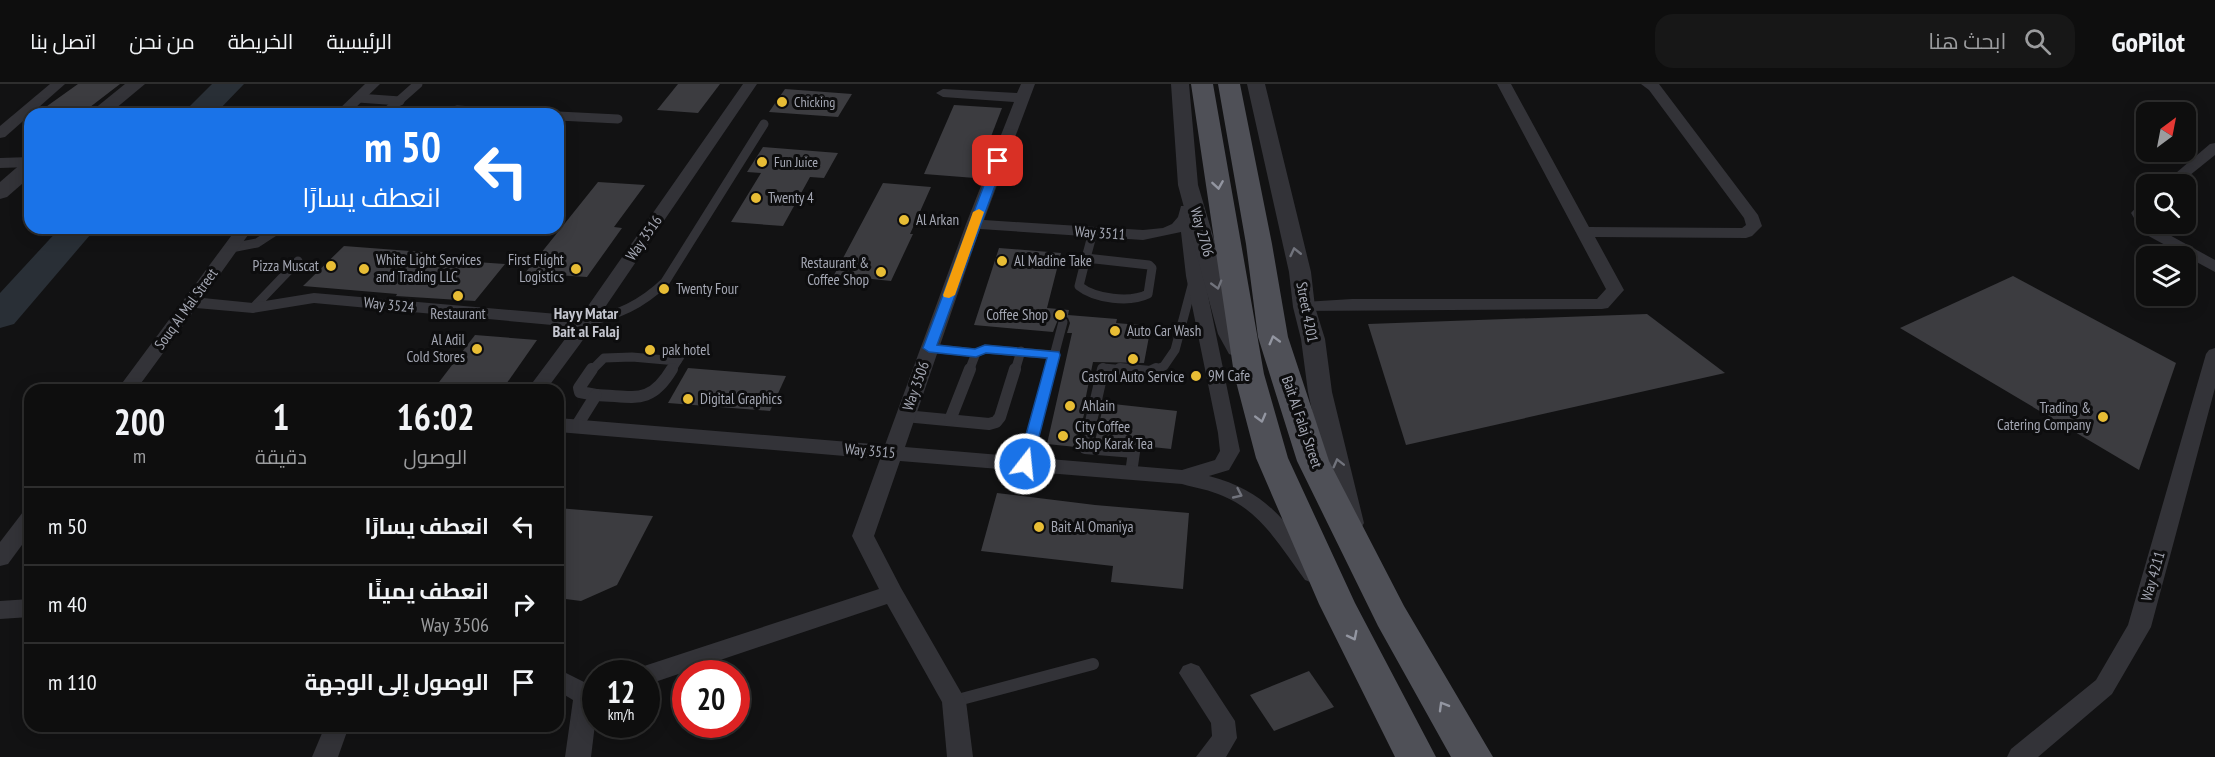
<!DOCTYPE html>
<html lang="ar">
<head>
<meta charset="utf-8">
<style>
  :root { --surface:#0e0e0e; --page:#171717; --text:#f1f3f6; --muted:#9b9c9e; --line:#2e2e2e }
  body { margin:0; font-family:"PT Sans Narrow",Cairo,sans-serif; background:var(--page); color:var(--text); direction:rtl; height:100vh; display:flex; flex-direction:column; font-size:22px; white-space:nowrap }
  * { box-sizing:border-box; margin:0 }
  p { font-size:20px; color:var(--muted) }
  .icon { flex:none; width:33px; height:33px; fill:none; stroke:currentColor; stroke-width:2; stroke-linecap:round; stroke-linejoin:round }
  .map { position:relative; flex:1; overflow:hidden; direction:ltr }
  .sheet { position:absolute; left:24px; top:300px; width:540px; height:348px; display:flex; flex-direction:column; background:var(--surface); border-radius:18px; box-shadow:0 3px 15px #0003,0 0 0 2px var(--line); direction:rtl }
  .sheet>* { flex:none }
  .guide { position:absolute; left:24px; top:24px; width:540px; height:126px; border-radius:18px; box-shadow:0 3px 15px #0003,0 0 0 2px var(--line); direction:rtl; background:#1a73e8; color:#fff; overflow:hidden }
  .needle { width:39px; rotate:32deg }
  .buttons { position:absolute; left:2136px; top:18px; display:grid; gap:12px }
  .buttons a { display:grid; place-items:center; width:60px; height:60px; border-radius:12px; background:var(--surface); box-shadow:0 3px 15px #0003,0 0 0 2px var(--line); font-size:30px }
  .speed { position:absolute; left:582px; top:576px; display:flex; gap:12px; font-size:30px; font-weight:700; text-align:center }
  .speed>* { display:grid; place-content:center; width:78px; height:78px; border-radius:50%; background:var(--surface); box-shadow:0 3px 15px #0003,0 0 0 2px var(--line); line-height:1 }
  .speed small { font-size:15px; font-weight:400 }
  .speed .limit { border:9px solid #d22; background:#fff; color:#111 }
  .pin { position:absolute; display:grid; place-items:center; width:51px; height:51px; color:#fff; margin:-26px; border-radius:12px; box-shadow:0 3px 9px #0006 }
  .me { position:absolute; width:66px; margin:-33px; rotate:16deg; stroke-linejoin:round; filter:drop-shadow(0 0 4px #0008) }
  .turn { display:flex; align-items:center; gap:21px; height:126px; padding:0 24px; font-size:27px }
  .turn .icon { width:78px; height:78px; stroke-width:2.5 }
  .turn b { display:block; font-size:42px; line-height:51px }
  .eta { display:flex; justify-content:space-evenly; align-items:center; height:102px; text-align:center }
  .eta b { font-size:36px; font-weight:800; line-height:42px }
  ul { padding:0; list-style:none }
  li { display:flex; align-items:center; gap:18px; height:78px; padding:0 24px; border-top:2px solid var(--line) }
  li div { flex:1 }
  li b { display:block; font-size:22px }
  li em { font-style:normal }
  header { display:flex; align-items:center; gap:36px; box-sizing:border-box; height:84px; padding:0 30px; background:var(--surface); border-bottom:2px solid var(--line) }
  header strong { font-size:28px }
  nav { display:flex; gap:33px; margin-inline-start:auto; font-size:21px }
  .search { width:420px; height:54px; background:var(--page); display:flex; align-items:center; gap:15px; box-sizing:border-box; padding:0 21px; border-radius:18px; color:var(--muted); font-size:22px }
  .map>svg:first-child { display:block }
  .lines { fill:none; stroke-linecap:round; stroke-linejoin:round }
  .river { fill:#292f36; fill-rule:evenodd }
  .building { fill:#3c3c40 }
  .service-far1 { stroke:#333338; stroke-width:9 }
  .service { stroke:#333338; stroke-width:12 }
  .minor { fill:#333338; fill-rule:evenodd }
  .tertiary { fill:#333338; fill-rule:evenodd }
  .primary { fill:#4f5057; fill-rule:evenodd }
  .oneway { stroke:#9396a1 }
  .oneway2 { stroke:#71737c }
  .route { fill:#1a73e8; stroke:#114b97; stroke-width:1.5 }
  .slow { fill:#f59e0b }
  .poi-dot { fill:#e8bd35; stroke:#0d0d0e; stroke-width:2 }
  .labels { text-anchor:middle; stroke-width:6; stroke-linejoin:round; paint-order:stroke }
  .far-poi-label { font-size:14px; fill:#a4a7b3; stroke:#0d0d0e; text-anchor:start }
  .poi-label { font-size:15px; fill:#a4a7b3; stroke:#0d0d0e; text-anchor:start }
  .street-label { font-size:15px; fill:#a4a7b3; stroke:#0d0d0e }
  .neighbourhood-label { font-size:16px; font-weight:bold; fill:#c4c6cf; stroke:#0d0d0e }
</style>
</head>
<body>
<header>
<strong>GoPilot</strong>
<div class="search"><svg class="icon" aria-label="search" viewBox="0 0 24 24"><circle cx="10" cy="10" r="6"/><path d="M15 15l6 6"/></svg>ابحث هنا</div>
<nav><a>الرئيسية</a><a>الخريطة</a><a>من نحن</a><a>اتصل بنا</a></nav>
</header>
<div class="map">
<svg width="2215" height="673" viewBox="0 0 2215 673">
  <rect width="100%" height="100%" fill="#121213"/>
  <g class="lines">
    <!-- river -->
    <g class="river">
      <path d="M212,0H244L215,30H182Z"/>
      <path d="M60,144H96L14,240L0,244V209Z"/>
    </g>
  </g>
  <!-- building -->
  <g class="building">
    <path d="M78,0H120L81,30H41L47,25H43Z"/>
    <path d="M678,0H720L698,29L657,26Z"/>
    <path d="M785,5L852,10L838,33L769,28Z"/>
    <path d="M954,21L1002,24L975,94L924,90Z"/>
    <path d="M763,63L838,69L824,94L810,93L783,142L731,138L761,89L747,88Z"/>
    <path d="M598,98L645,101L614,143L622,144L587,193L525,189Z"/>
    <path d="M883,99L931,103L910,150H913L891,197L834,191Z"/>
    <path d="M344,162L423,168L418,174L505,180L475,217L396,212L397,210L303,202Z"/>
    <path d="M999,164L1061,169L1047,224L1069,226L1068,231L1117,235L1116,239L1151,242L1144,279L1093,278L1085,317L1087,318L1076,363L1047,360L1072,249H1067L1070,239L1068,234L1064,231L1059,233L1053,248L974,241Z"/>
    <path d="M2013,192L2176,279L2139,386L1900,244Z"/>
    <path d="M1647,230L1725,289L1406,361L1368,240Z"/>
    <path d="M475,251L537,256L502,306H433Z"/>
    <path d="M688,284L786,292L770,327L668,319Z"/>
    <path d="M1104,319L1177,327L1171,365L1095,357Z"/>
    <path d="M997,409L1095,421L1189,429L1183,505L1111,498L1113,482L981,467Z"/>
    <path d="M558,424L653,432L617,501L581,517L558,514Z"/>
    <path d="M1309,587L1334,623L1274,647L1250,611Z"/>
  </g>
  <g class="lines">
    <!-- service-far1 -->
    <g class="service-far1">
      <path d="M358,14L400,17"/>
      <path d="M384,30L418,0"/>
      <path d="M443,30L457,26L520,30"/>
      <path d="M558,32L618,35"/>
      <path d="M231,164L257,159L280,144"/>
      <path d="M1086,174L1149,181L1152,184L1148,210C1130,219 1095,215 1079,202Z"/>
      <path d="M1086,174L1093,148"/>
      <path d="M253,224L298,177"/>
      <path d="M586,238C618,231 641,221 665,198L764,40"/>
      <path d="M929,264L976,269"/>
      <path d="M677,277L686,263"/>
      <path d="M591,287L604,274L632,273L677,277L671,287"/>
      <path d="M969,287L976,269L985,265L1054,271"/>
      <path d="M1015,287L1021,267"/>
      <path d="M1050,287L1063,238"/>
      <path d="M1102,287L1103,284L1137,287"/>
      <path d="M1153,287L1164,282L1175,266L1193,198"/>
    </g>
    <!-- service -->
    <g class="service">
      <path d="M592,285L579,304L580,308L596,311"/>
      <path d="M1103,285L1085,364L1134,368L1131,389"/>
      <path d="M1120,285L1150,288L1156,285"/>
      <path d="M596,311C634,312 650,322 672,285"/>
      <path d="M905,332L989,340L996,338L1000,333L1015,285"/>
      <path d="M950,336L970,285"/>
      <path d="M576,343L596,311"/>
      <path d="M1025,380L1050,285"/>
      <path d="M954,617L1093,580"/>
    </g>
    <!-- minor -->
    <g class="minor">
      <path d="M50,0H65L5,53L0,54V42Z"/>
      <path d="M365,0H380L349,30H334Z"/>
      <path d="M743,0H757L580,260L546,306H527L574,243L314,219L253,229L196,224L136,306H117L237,144H253L203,214L253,219L314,209L581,232Z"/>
      <path d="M1021,0H1035L984,136L1143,146L1163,144L1172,140L1178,133L1181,122H1193L1204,192L1240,367L1229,386L1209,392C1269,408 1285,438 1321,484L1324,490L1321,496L1313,499L1305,496C1282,465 1261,427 1223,412C1210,406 1196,404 1182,400L900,377L874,452L901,504L966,617L973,673H947L942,618L887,520L646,601V590H635L638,584L879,505L852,452L880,375L558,348V334L885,361L966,140L1014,18L943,13L936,9L943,5L1017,9ZM980,145L1143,156L1181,148L1186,192L1218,349L1220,367L1215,376L1182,386L905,363Z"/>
      <path d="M1497,0H1511L1589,143L1742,144L1746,141L1744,134L1649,6L1641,0H1659L1758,131L1762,142L1752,152L1746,154L1595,153L1624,206L1608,224L1602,225L1298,227L1295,223L1298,219L1304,218L1352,215H1597L1606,205Z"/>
      <path d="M2215,59V71L2179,100H2163L2210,60Z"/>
      <path d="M30,73V83L0,84V74Z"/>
      <path d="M2146,117V140H2153L2155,143L2215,176V188L2143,149L2131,129L2140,119Z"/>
      <path d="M2215,264V304L2151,543L2112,610L2038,673H2007L2011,665L2096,596L2128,541L2206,270L2209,266Z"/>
      <path d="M30,426V450L8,480L0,482V458L23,428Z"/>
      <path d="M30,515V533L0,535V517Z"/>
      <path d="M1191,579L1199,582L1235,637L1237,654L1226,673H1196L1212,652L1211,639L1179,589L1183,582Z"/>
      <path d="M558,585L588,600L596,598V632L591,673H565L573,616L558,607Z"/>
      <path d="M325,642H349L338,673H312Z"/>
    </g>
    <!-- tertiary -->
    <g class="tertiary">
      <path d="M125,0H145L109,30H88Z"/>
      <path d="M1171,0H1189L1198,101L1242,250L1249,265L1245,270L1237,273L1229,270L1218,250L1178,101Z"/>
      <path d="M1247,0H1265L1311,188L1315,223L1325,255L1332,308L1364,439L1360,446L1350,449L1340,446L1336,439L1308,308L1301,255L1293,223L1289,188Z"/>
      <path d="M30,76V93L7,113L0,115V98L23,78Z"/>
    </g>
    <!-- primary -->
    <g class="primary">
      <path d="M1191,0H1213L1264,290L1288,374L1355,519L1436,673H1395L1319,520L1256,374L1234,290Z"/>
      <path d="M1218,0H1240L1272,160L1288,253L1329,377L1404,522L1493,673H1451L1378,542L1297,377L1258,253L1246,160Z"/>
    </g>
  </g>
  <!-- one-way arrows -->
  <defs><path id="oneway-chevron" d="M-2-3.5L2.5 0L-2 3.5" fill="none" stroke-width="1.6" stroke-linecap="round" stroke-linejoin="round" transform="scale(1.5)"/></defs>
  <g class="oneway">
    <use href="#oneway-chevron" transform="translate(1218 101) rotate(81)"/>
    <use href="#oneway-chevron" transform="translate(1274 256) rotate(-105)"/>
    <use href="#oneway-chevron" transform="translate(1261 334) rotate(75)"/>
    <use href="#oneway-chevron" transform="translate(1353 552) rotate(63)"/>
    <use href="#oneway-chevron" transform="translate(1443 622) rotate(-120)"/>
  </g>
  <g class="oneway2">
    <use href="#oneway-chevron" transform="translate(1295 168) rotate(-103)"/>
    <use href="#oneway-chevron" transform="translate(1217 201) rotate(74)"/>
    <use href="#oneway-chevron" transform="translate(1338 379) rotate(-104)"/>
    <use href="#oneway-chevron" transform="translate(1238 410) rotate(25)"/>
  </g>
  <!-- route -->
  <path class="route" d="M998,74L1004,77L937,261L975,265L985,261L1059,268L1060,271L1032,380L1025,385L1018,380L1047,274L986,269L976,273L929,268L923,264L993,77Z"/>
  <!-- slow -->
  <path class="slow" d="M979,125L984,128L955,211L949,214L944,213L943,211L973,128Z"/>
  <!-- markers -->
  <g class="poi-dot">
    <circle cx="782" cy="18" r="6"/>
    <circle cx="762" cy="78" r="6"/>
    <circle cx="756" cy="114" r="6"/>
    <circle cx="904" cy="136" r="6"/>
    <circle cx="1002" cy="177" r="6"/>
    <circle cx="331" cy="182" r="6"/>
    <circle cx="364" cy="185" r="6"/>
    <circle cx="576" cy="185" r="6"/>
    <circle cx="881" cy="188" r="6"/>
    <circle cx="664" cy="205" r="6"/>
    <circle cx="458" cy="212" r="6"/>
    <circle cx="1060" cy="231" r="6"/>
    <circle cx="1115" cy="247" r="6"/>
    <circle cx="477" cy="265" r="6"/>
    <circle cx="650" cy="266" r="6"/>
    <circle cx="1133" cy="275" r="6"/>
    <circle cx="1196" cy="292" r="6"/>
    <circle cx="688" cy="315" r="6"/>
    <circle cx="1070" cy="322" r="6"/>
    <circle cx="2103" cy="333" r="6"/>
    <circle cx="1063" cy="352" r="6"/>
    <circle cx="1039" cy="443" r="6"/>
  </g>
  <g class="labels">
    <!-- far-poi labels -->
    <g class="far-poi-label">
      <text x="794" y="23">Chicking</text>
      <text x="774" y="83">Fun Juice</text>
    </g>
    <!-- poi labels -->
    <g class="poi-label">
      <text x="768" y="119">Twenty 4</text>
      <text x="916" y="141">Al Arkan</text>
      <text x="376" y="181">White Light Services<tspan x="376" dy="17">and Trading LLC</tspan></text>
      <text x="564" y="181" text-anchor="end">First Flight<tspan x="564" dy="17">Logistics</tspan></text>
      <text x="1014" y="182">Al Madine Take</text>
      <text x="869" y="184" text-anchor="end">Restaurant &amp;<tspan x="869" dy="17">Coffee Shop</tspan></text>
      <text x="319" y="187" text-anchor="end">Pizza Muscat</text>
      <text x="676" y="210">Twenty Four</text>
      <text x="458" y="235" text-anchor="middle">Restaurant</text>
      <text x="1048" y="236" text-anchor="end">Coffee Shop</text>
      <text x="1127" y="252">Auto Car Wash</text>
      <text x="465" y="261" text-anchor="end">Al Adil<tspan x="465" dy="17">Cold Stores</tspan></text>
      <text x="662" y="271">pak hotel</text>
      <text x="1208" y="297">9M Cafe</text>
      <text x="1133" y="298" text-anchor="middle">Castrol Auto Service</text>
      <text x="700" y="320">Digital Graphics</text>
      <text x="1082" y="327">Ahlain</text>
      <text x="2091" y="329" text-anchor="end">Trading &amp;<tspan x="2091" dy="17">Catering Company</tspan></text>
      <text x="1075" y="348">City Coffee<tspan x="1075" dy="17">Shop Karak Tea</tspan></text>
      <text x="1051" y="448">Bait Al Omaniya</text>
    </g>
    <!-- street labels -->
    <g class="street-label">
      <text transform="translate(1202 148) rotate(74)" y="5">Way 2706</text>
      <text transform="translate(1100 149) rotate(4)" y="5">Way 3511</text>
      <text transform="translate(644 154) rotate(-55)" y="5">Way 3516</text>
      <text transform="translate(389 221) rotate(6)" y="5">Way 3524</text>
      <text transform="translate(186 225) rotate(-54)" y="5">Souq Al Mal Street</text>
      <text transform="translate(1307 228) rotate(79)" y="5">Street 4201</text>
      <text transform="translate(916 302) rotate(-70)" y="5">Way 3506</text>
      <text transform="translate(1302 338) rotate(71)" y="5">Bait Al Falaj Street</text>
      <text transform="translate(870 367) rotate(5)" y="5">Way 3515</text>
      <text transform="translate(2153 492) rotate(-74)" y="5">Way 4211</text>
    </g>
    <!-- neighbourhood labels -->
    <g class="neighbourhood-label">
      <text x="586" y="235">Hayy Matar<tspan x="586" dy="18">Bait al Falaj</tspan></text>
    </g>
  </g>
</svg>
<div class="buttons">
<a><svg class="needle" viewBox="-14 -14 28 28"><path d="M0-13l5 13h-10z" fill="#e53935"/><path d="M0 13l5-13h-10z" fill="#9b9c9e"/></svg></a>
<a><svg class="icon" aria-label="search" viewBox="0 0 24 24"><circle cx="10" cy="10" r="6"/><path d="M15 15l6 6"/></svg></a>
<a><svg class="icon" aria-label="layers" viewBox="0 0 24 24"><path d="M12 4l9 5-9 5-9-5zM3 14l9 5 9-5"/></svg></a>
</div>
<div class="speed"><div>12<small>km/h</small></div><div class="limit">20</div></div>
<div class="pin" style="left:998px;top:77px;background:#d93025"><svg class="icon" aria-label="arrive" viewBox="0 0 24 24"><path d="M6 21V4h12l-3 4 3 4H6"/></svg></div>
<svg class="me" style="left:1025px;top:380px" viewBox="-20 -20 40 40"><circle r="17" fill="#1a73e8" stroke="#fff" stroke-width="3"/><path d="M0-11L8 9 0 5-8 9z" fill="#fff"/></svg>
<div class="guide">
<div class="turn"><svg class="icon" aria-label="left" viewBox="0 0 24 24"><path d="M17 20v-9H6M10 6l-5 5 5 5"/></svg><div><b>50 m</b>انعطف يسارًا</div></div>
</div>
<section class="sheet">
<div class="eta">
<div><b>16:02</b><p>الوصول</p></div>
<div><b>1</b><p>دقيقة</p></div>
<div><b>200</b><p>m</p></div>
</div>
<ul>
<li><svg class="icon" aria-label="left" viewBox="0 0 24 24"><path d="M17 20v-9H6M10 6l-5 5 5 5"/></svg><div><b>انعطف يسارًا</b></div><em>50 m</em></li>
<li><svg class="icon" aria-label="right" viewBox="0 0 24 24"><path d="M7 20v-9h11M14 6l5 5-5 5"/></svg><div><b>انعطف يمينًا</b><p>Way 3506</p></div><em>40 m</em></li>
<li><svg class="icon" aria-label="arrive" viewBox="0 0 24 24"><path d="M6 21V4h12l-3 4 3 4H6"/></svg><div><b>الوصول إلى الوجهة</b></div><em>110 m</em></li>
</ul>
</section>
</div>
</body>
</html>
